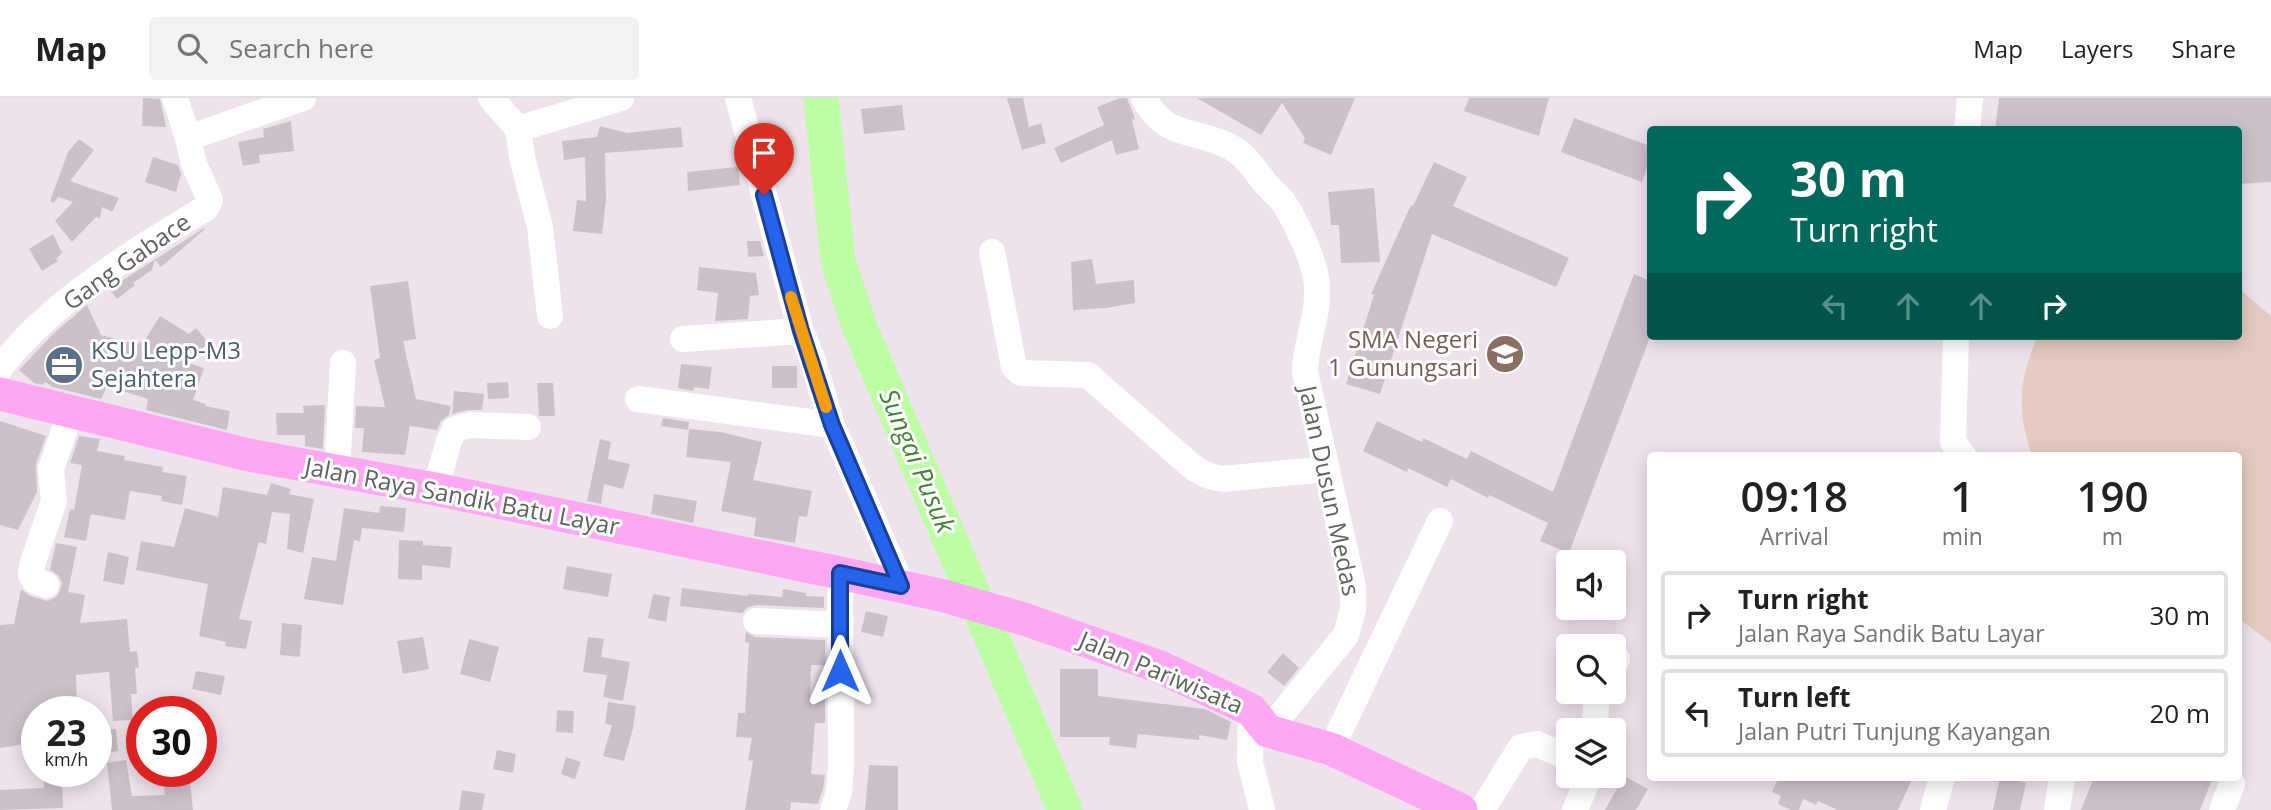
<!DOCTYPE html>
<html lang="en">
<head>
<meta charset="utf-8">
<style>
  :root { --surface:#fff; --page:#f2f2f2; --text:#202124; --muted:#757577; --line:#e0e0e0 }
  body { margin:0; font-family:"Open Sans",sans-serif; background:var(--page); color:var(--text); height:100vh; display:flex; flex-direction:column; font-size:26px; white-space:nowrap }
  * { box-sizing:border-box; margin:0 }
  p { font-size:23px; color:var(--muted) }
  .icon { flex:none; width:38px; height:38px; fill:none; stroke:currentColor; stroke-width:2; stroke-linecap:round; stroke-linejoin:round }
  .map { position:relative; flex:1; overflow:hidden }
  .drawer { position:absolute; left:1647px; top:354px; width:595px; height:329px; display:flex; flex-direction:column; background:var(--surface); border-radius:7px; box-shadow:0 4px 18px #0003 }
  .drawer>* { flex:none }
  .banner { position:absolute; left:1647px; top:28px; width:595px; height:214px; border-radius:7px; box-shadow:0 4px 18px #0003; background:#00695c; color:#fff; overflow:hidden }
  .controls { position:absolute; left:1556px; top:452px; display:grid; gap:14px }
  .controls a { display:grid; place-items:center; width:70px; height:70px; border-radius:7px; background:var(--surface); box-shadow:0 4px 18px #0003; font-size:35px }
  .speed { position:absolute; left:21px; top:598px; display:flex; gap:14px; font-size:35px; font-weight:700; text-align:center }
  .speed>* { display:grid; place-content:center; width:91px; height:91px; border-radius:50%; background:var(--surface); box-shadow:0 4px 18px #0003; line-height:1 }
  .speed small { font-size:18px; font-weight:400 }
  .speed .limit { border:10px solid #d22; background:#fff; color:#111 }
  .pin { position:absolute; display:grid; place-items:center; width:60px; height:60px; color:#fff; margin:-72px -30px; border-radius:50% 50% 50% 0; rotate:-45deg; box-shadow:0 0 7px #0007 }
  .pin .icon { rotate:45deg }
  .me { position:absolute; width:77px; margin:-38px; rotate:0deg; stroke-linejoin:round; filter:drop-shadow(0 0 5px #0008) }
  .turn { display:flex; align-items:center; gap:24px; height:147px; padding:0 28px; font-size:32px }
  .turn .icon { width:91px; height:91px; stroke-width:2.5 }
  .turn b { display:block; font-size:49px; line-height:60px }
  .lanes { display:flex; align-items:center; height:66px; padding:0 28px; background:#0003; justify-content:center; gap:35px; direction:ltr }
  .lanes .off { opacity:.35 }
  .eta { display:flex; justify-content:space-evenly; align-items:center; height:119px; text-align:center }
  .eta b { font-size:42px; font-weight:600; line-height:49px }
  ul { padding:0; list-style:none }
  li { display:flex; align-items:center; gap:21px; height:88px; margin:0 14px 10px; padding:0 14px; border:4px solid var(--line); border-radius:7px }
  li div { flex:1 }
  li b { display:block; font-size:26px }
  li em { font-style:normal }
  header { display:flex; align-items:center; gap:42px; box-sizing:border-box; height:98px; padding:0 35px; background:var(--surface); border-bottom:2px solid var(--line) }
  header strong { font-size:33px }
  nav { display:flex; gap:38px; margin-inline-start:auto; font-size:24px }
  .search { width:490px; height:63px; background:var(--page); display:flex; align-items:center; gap:18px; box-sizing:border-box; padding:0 24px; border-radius:7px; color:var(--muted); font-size:26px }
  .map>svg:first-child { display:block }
  .pitch { fill:#e5cac0 }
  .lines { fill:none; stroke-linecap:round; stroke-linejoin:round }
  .river { stroke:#bdfda3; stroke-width:35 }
  .building { fill:#cbc1cb }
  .minor { stroke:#fff; stroke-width:26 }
  .major { stroke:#fea8f4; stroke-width:33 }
  .route-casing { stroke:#184099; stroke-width:18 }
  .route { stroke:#2563eb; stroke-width:12 }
  .slow { stroke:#f59e0b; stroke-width:12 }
  .labels { text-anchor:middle; stroke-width:6; stroke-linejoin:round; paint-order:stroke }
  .street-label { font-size:24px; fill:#5d645b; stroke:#fff }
  .education-label { font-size:24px; fill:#785e54; stroke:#fff; text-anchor:end }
  .service-label { font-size:24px; fill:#4e5e75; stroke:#fff; text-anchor:start }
  .water-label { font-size:26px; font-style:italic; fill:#448333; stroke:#fff }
</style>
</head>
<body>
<header>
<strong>Map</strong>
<div class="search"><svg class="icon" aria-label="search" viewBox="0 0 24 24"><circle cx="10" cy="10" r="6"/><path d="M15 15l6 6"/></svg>Search here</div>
<nav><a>Map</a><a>Layers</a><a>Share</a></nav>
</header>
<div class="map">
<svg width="2271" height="712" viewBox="0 0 2271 712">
  <rect width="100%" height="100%" fill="#eee3ed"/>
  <!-- pitch -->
  <path class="pitch" d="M2238,190L2271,218V545L2238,520V357H2032C2016,313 2019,280 2038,238H2238Z"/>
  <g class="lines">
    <!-- river -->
    <path class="river" d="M821,0L838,163L860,230L1065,712"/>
  </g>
  <!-- building -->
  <g class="building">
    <path d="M143,0L160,1L166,29L142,28Z"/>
    <path d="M1007,0H1023L1029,29L1041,25L1046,45L1022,52Z"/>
    <path d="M1120,0H1127L1135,21L1132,22L1139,51L1116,57L1112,42L1061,65L1054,50L1104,27L1097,9Z"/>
    <path d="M1197,0H1355L1331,57L1303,45L1305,40L1282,5L1261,37Z"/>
    <path d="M1469,0H1549L1539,38L1464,13Z"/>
    <path d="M1999,0H2271V84L2238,86V32H1995Z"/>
    <path d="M902,7L905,32L864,36L861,11Z"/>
    <path d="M1574,20L1650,48V61L1642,84L1561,54Z"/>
    <path d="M291,23L294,53L259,57L260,65L243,68L238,44L264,39L263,31Z"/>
    <path d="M600,28L627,35L681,29L683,49L605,55L606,102L602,136L573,133L577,102L586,103L585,59L564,62L562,43L597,39Z"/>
    <path d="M79,41L94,52L70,83L119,100L112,114L102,109L100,120L96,119L72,144L55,123L73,104L58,99L54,105L50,103L68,54Z"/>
    <path d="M153,59L178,67L181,76L176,94L145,84Z"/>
    <path d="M1434,64L1467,79L1453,108L1569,160L1556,189L1432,136L1380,296L1346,286L1374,197L1371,196L1411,107L1413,108Z"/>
    <path d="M738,69L740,87L688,93L687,74Z"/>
    <path d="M1374,90L1380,164L1341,165L1339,127H1331L1328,94Z"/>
    <path d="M204,130L205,131L161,169L155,162L152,172L133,185L135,187L117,201L109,191Z"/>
    <path d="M53,136L62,155L56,161L58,163L42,173L29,151Z"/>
    <path d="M747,143H760L764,158L748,159Z"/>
    <path d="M1092,161L1096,186L1134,182L1135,205L1106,210L1073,212L1071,164Z"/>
    <path d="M699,169L756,175L759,197L750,198L748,221L715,223L718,195L697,192Z"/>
    <path d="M1634,176L1650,183V239L1569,455L1540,443L1548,425L1489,397L1488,400L1451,381L1447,389L1408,370L1407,374L1363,353L1377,323L1422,344L1423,340L1467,361L1471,353L1553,394Z"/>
    <path d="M408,183L416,241L403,243L416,301L451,308L449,317L441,323L437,332L410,328L405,357L362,354L364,330H355L356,308L385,309L374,262L380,260L370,188Z"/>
    <path d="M87,207L101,237L138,247L139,244L143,245L160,218L189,236L196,230L209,245L186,264L204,270L193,302L206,306L205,308L230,313L227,332L146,312L148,301L107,288L101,301L53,289L45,284L43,287L34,285L19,272L54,235Z"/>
    <path d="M681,266L712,269L709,291L694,289L693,293L678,290Z"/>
    <rect x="772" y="268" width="25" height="22"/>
    <path d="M508,284L509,300L488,301L487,285Z"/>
    <path d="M537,285H553L555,318H539Z"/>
    <path d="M454,293L484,296L482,312H468L452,316Z"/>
    <path d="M321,307H325L323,351L305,348V337H277L276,315H304L303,308Z"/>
    <path d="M663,320L689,324L688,332L661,328Z"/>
    <path d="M0,323L46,338L36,366L37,394L18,432L0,427Z"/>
    <path d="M689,331L721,334L762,344L753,382L812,393L807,419L799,418L795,445L754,438L756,420L721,413L731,364L686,359Z"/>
    <path d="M79,338L100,341L97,353L125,358L124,362L163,369L162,374L187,378L182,407L161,403L162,398L130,393L125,422L91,416L86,443L64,439L70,411L74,412L82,367L70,365Z"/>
    <path d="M600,341L611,344L608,361L630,366L623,391L604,386L601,406L587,403Z"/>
    <path d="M271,385L291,391L289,396L314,401L303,455L287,451L290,416L272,414L266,446L259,444L239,521L252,523L246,551L225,548L226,544L199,538L208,486L136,472L141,443L174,449L185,410L218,419L223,389L267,397Z"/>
    <path d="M654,396L697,403L693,425L651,416Z"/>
    <path d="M380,408L406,410L404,434L362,430L360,443L354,442L343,507L304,501L312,459L336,463L344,410L379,415Z"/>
    <path d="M399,442L423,443V447L452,449L450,470L422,467V482L398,481Z"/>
    <path d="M56,445L77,449L68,494L85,497L80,525L127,521L130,554L137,553L139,570H135L137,596H131L133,622L113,623L109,574L76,577L77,613L37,614V619L33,620L37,644L0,650V527L14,526L21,491L30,498L48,503L56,499L60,493L62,485L58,477L50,472Z"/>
    <path d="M108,454L129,459L124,487L103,483Z"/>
    <path d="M567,468L612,476L608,499L563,491Z"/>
    <path d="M682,490L748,498V496L782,499L783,491L806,495V498L824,499V510L757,507L748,509L742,515L680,508Z"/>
    <path d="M653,496L670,499L666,524L648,520Z"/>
    <path d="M866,513L888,518L883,539L861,534Z"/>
    <path d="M282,525L302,527L300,559L280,557Z"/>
    <path d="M746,534L755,539L825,542V567H811L810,600H825V625H815L811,676L825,677L823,691L818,706L791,704L790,712H745L753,663L748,662L752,640L736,639L738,615H745L749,545L745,544Z"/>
    <path d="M423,539L429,571L403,576L397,543Z"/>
    <path d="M588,539L604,541L601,559L630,564L623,603L603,599L607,577L583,574Z"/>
    <path d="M469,541L499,549L490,584L460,576Z"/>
    <path d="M1283,555L1299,570L1284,588L1267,574Z"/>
    <path d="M1060,571H1098V598L1205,611L1231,624L1227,642L1199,637V642L1138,636L1136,650L1109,647L1110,639H1060Z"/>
    <path d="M196,573L225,578L221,597L192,591Z"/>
    <path d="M608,604L636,608L633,630L624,663L603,658L612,627L605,626Z"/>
    <path d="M557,612L574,613L573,635L556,634Z"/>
    <path d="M116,631L118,653L101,655L100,632Z"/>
    <path d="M497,652L516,656L513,675L493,671Z"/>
    <path d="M566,659L581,664L575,681L561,676Z"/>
    <path d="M126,662L132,698L165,697L162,674H189L193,712H112L107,665Z"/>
    <path d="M869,667L898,668V712H865Z"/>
    <path d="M44,674H60L59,689H62L63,710L0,712V692L44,690Z"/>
    <path d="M1624,678L1648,691L1636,712H1605Z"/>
    <path d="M1779,679H1913L1898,712H1838L1818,703L1816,707L1803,701L1799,712H1791L1778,706L1781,698L1772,694Z"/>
    <path d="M2000,679L2026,685L2020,712H1993Z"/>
    <path d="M2094,679H2213L2200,712H2081Z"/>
    <path d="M462,692L485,696L482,712H459Z"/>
  </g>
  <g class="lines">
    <!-- minor -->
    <g class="minor">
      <path d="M175,0L188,40"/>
      <path d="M491,0L518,31L621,0"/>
      <path d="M738,0L801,233L812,260L832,327L902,488"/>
      <path d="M1144,0C1164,37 1185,31 1219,44C1244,53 1250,66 1266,86C1271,92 1279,98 1284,105C1297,126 1316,164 1317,189C1319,219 1305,245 1305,274L1353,488V512L1346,537L1268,633"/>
      <path d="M518,31L522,59L540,129L550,218"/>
      <path d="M1967,32L1970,0"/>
      <path d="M992,154L1014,269L1021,275L1088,277L1189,366C1200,375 1209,379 1223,381L1327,371"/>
      <path d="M1956,238L1953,344L1963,357"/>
      <path d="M683,241L801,233"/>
      <path d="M0,270C49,205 137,151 206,110L210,102L194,66L188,40L303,0"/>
      <path d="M638,301L832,327"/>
      <path d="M337,374L343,265"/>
      <path d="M435,391L449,343L455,331L471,327L528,329"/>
      <path d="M46,487L35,483L31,477L32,467L54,403L51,371L71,313"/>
      <path d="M756,523L840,527"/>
      <path d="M1614,568L1617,561"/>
      <path d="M1251,612L1250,664L1262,712"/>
      <path d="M1594,632C1597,620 1594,604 1599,593"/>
      <path d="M1331,651L1440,423"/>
      <path d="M833,712L839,694L841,669L840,475"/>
      <path d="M1482,712L1521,649L1537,646L1568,659"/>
      <path d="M1575,712L1587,683L1588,677"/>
      <path d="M1933,712L1942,679"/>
      <path d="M2057,712L2062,679"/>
      <path d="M2222,712L2232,686"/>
    </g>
    <!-- major -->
    <path class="major" d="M0,296L249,357L435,391L840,475L944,498L1024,521L1160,569L1251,612L1268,633L1331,651L1461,712"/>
  </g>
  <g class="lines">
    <defs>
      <path id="route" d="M764,97L801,233L832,327L901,488L840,475V573"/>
    </defs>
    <!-- route casing -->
    <use href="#route" class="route-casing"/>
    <!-- route -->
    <use href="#route" class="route"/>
    <!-- slow -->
    <path class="slow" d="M791,199L826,309"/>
  </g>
  <!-- icons -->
  <defs>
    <symbol id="school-disc" viewBox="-11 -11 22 22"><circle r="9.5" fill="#8d6e63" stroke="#fff"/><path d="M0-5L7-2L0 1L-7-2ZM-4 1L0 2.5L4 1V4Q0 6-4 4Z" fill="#fff"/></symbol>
    <symbol id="office-disc" viewBox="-11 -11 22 22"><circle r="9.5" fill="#5c6f8a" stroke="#fff"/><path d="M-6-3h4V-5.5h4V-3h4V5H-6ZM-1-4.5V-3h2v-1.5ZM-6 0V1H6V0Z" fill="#fff"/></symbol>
  </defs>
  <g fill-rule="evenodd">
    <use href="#school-disc" x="1483" y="234" width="44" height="44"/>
    <use href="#office-disc" x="42" y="245" width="44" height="44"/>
  </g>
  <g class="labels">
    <!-- street labels -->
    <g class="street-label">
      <text transform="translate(127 164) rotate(-35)" y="8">Gang Gabace</text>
      <text transform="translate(1329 393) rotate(78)" y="8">Jalan Dusun Medas</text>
      <text transform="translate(462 399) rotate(11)" y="8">Jalan Raya Sandik Batu Layar</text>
      <text transform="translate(1161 575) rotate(23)" y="8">Jalan Pariwisata</text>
    </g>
    <!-- education labels -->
    <g class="education-label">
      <text x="1478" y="250">SMA Negeri<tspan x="1478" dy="28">1 Gunungsari</tspan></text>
    </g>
    <!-- service labels -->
    <g class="service-label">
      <text x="91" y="261">KSU Lepp-M3<tspan x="91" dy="28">Sejahtera</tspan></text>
    </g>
    <!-- water labels -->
    <g class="water-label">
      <text transform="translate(917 363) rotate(67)" y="9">Sungai Pusuk</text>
    </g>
  </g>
</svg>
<div class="controls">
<a><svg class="icon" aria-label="sound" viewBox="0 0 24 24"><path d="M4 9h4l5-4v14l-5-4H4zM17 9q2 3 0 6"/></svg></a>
<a><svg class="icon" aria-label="search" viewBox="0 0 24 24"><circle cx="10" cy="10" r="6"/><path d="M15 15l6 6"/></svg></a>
<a><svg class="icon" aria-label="layers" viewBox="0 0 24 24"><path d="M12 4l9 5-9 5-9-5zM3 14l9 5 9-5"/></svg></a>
</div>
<div class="speed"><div>23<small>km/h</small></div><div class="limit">30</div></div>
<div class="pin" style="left:764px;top:97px;background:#d93025"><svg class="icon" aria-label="arrive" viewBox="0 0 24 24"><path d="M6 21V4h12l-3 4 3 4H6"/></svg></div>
<svg class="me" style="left:840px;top:573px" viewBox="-20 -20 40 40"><path d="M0-17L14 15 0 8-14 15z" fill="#2563eb" stroke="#fff" stroke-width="4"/></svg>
<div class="banner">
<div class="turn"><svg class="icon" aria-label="right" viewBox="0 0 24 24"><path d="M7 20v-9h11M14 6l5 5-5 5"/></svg><div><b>30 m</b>Turn right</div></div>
<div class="lanes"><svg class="icon off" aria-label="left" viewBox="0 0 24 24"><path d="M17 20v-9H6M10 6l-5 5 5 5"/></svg><svg class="icon off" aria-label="ahead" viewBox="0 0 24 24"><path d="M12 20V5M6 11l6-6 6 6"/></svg><svg class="icon off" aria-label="ahead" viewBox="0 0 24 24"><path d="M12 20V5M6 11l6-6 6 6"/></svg><svg class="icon" aria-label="right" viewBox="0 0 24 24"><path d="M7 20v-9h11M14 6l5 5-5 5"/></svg></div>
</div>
<section class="drawer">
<div class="eta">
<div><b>09:18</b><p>Arrival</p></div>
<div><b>1</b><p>min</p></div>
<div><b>190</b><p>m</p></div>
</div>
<ul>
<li><svg class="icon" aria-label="right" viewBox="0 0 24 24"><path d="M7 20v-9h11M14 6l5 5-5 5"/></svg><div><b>Turn right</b><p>Jalan Raya Sandik Batu Layar</p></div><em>30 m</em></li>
<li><svg class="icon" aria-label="left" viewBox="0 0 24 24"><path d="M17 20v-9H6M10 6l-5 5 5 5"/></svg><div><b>Turn left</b><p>Jalan Putri Tunjung Kayangan</p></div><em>20 m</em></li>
</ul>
</section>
</div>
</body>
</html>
